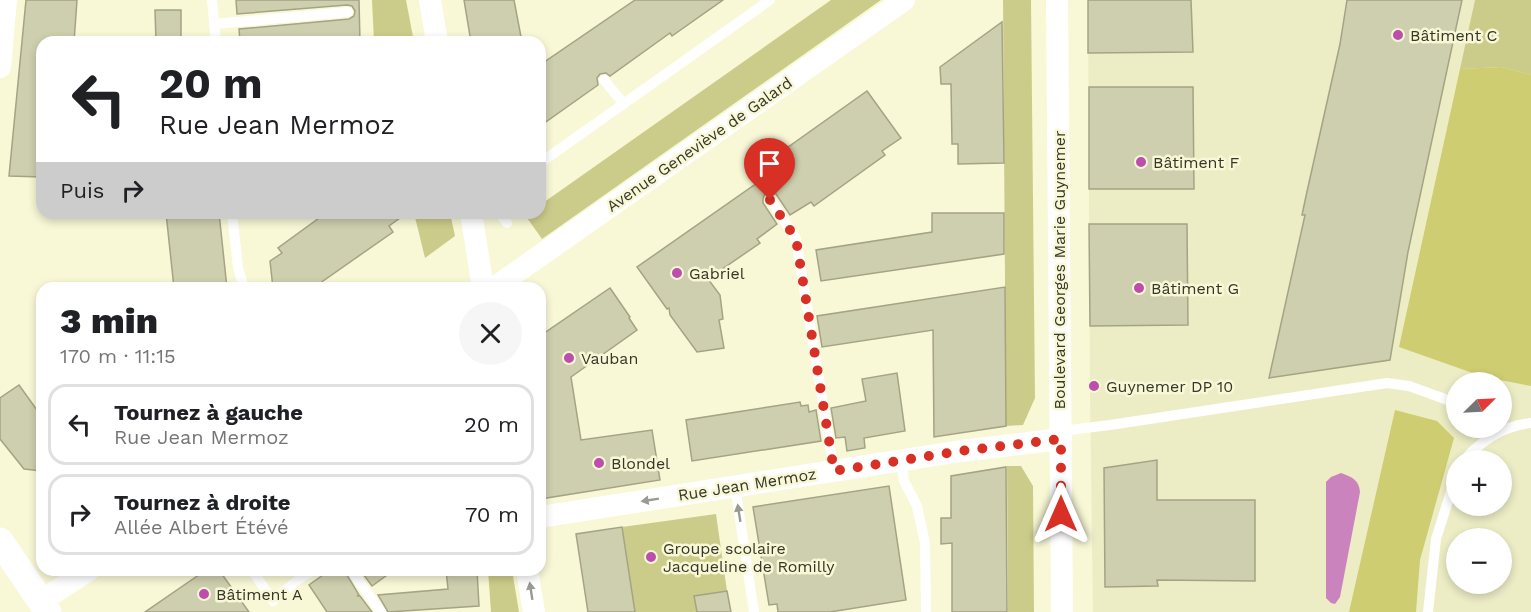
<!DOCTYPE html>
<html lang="fr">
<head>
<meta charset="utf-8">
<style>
  :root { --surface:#fff; --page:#f6f6f6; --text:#202124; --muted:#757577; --line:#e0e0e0 }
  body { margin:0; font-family:"Work Sans",sans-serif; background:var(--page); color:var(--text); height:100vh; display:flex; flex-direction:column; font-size:22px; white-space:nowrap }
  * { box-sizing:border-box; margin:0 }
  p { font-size:20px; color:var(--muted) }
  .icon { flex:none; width:33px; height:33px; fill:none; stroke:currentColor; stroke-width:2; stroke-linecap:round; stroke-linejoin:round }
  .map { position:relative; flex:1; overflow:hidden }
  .sheet { position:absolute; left:36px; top:282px; width:510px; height:294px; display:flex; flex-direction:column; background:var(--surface); border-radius:18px; box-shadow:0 3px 9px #0003 }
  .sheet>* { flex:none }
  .hud { position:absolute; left:36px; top:36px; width:510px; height:183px; border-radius:18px; box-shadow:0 3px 9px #0003; background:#fff; color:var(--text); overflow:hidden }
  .needle { width:39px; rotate:66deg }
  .controls { position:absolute; left:1446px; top:372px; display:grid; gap:12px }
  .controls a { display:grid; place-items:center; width:66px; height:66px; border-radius:50%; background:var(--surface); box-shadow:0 3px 9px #0003; font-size:30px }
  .pin { position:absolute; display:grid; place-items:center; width:51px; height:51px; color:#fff; margin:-62px -26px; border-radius:50% 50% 50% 0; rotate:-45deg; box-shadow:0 0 6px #0007 }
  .pin .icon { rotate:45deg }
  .me { position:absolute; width:66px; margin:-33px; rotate:0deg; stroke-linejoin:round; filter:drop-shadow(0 0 4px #0008) }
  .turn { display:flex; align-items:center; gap:21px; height:126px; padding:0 24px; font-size:27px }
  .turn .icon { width:78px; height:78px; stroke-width:2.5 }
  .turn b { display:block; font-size:42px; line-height:51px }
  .then { display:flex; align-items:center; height:57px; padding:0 24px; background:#0003; gap:12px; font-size:22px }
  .round { display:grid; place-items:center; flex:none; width:63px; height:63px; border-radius:32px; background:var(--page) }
  .summary { display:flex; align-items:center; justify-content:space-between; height:102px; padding:0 24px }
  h1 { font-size:36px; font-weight:800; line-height:45px }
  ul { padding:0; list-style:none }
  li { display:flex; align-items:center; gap:18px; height:81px; margin:0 12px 9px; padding:0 12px; border:3px solid var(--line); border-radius:18px }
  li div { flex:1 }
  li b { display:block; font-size:22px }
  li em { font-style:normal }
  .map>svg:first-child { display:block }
  .built { fill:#ecedc5; fill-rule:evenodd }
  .green { fill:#cccc8a }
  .forest { fill:#cecd71 }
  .water { fill:#ca83bc }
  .building { fill:#cecfae; stroke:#a4a485; stroke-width:1.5 }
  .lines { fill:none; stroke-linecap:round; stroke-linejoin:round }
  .service { stroke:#fff; stroke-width:10 }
  .minor { stroke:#fff; stroke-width:22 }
  .tertiary { stroke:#fff; stroke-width:27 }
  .oneway { fill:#9a9a94 }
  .route { stroke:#d93025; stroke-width:10; stroke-dasharray:0 18 }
  .poi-dot { fill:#bd4eab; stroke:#f8f8d7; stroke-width:2 }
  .labels { text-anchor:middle; stroke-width:5; stroke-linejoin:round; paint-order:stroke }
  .poi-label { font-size:16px; fill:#363629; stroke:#f8f8d7; text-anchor:start }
  .street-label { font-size:16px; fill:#363629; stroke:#f8f8d7 }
</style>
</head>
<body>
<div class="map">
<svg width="1531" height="612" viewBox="0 0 1531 612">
  <rect width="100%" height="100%" fill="#f8f8d7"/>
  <!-- built -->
  <path class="built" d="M1088,0H1531V612H1093L1090,393ZM1456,382H1502V428H1456ZM1456,460H1502V506H1456ZM1456,538H1502V584H1456Z"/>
  <!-- green -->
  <g class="green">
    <path d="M372,0H406L414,42H374Z"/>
    <path d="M831,0H881L542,239L525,215L540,213V205Z"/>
    <path d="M1003,0H1031L1035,398L1023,425L1006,426Z"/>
    <path d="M1475,0H1531V75L1502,67L1460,69Z"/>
    <path d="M414,213H450L455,236L425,258Z"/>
    <path d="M1007,466H1021L1033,486L1034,612H1008Z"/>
    <path d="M716,514L727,591L695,596L697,612H635L622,527Z"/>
    <path d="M488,570H512L519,612H491Z"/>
  </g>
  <!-- forest -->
  <g class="forest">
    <path d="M1502,67L1531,75V386L1484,377L1399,347L1460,69Z"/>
    <path d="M1395,410L1437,421L1454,438L1420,560L1416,612H1349Z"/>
  </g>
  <!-- water -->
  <path class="water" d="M1341,473C1352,477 1359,480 1360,492L1340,597L1335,604L1331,603L1326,598V482L1331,477Z"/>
  <!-- building -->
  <g class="building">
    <path d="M26,0H77L74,42H42V177L9,176Z"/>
    <path d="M236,0H359L360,42H240L239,29L349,19L354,16L355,11L352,6L347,5L237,14Z"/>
    <path d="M464,0H514L522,42H471Z"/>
    <path d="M635,0H723L672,36L670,33L610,76L606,73L600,74L597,78L598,85L540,126V65Z"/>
    <path d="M1088,0H1191L1193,52L1088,53Z"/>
    <path d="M1347,0H1462L1408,252L1390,360L1269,378L1305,215H1302L1306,196L1340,44Z"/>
    <path d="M155,10H181V42H156Z"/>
    <path d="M1002,22L1004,163L958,164V144H952L951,84H941L940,67Z"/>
    <path d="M1089,87H1193L1194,189H1089Z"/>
    <path d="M867,91L901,138L882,151L885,155L814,206L811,202L790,215L776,194L770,192L765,193L763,199V203L777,224L757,239L760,243L708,279L720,295L723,319L719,320L724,348L697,352L670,315L669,308L667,309L637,267L767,176L765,173L781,161L777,155Z"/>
    <path d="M166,213H219L227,288H174Z"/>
    <path d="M326,213H407L389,226L393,232L313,288H273L270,261L282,253L278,248Z"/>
    <path d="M932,213H1004V254L821,281L816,250L932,232Z"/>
    <path d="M1089,224H1187L1188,325L1090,326Z"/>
    <path d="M1005,287L1006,426L934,437L933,330L822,347L817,316Z"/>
    <path d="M610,288L630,317L629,318L637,330L571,377L581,440L652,430L660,480L540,499V336Z"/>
    <path d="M897,373L905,431L864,438L865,448L847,451L845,437L836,438L831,408L866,401L862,379Z"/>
    <path d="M19,385L42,417V471L24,469L0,439V398Z"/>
    <path d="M800,402L801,406L808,405L809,412L816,410L821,441L692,461L686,420Z"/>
    <path d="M1157,460V500H1255V581L1157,580L1158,586L1105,587L1104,468Z"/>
    <path d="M1006,467L1007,612H952V543L941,544V518H951V476Z"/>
    <path d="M889,486L906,600L830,612H778L777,604L769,605L753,507Z"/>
    <path d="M622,527L635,612H588L576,534Z"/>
    <path d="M206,570H219L249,612H145Z"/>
    <path d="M330,570H344L359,595L357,596H360L372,612H327L309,585Z"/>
    <path d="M360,570H394L372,586Z"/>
    <path d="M446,570H477L479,606L388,612L378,595L448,589Z"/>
    <path d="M727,591L731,612H697L694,596Z"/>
  </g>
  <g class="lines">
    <!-- service -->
    <g class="service">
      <path d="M212,0L216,42"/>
      <path d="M214,24L348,12"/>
      <path d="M604,80L624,104"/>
      <path d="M540,163L770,0"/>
      <path d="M770,199L796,239L834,471"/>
      <path d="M232,213L238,268L244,288"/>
      <path d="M499,213L507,223"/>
      <path d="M1061,431L1110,425L1387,383L1409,386L1456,403"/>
      <path d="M1464,460C1482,440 1503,426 1531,423"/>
      <path d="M901,461L904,481L917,506L925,543L926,612"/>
      <path d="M735,486L754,612"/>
      <path d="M252,570L273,601L299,579L314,570"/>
      <path d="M351,570L381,612"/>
      <path d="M1428,612L1436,539L1456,476"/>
    </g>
    <!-- minor -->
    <g class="minor">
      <path d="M430,0L437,42"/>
      <path d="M1057,0L1062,612"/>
      <path d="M0,67L6,0"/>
      <path d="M471,213L483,288"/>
      <path d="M494,288L904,0"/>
      <path d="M540,517L961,451L1061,439"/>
      <path d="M527,570L534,612"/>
      <path d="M41,601L89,570"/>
    </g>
    <!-- tertiary -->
    <path class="tertiary" d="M0,541L48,612"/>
  </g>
  <!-- one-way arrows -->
  <defs><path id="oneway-solid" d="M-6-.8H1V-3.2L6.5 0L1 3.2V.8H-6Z" transform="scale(1.5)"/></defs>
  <g class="oneway">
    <use href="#oneway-solid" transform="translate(650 500) rotate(171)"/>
    <use href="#oneway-solid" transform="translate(739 513) rotate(-99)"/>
    <use href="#oneway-solid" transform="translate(531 591) rotate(-99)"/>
  </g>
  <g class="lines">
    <!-- route -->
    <path class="route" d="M770,200L796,239L834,471L961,451L1061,439V514"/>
  </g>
  <!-- markers -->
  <g class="poi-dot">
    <circle cx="1398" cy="35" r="6"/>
    <circle cx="1141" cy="162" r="6"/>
    <circle cx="677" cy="273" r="6"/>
    <circle cx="1139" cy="288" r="6"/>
    <circle cx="569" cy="358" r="6"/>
    <circle cx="1094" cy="386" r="6"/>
    <circle cx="599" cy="463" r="6"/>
    <circle cx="651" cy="557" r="6"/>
    <circle cx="204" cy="594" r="6"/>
  </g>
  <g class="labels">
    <!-- poi labels -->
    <g class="poi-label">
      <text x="1410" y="41">Bâtiment C</text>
      <text x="1153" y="168">Bâtiment F</text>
      <text x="689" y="279">Gabriel</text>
      <text x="1151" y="294">Bâtiment G</text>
      <text x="581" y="364">Vauban</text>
      <text x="1106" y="392">Guynemer DP 10</text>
      <text x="611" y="469">Blondel</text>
      <text x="663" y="554">Groupe scolaire<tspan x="663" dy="18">Jacqueline de Romilly</tspan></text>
      <text x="216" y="600">Bâtiment A</text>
    </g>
    <!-- street labels -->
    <g class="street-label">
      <text transform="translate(699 144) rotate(-35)" y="6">Avenue Geneviève de Galard</text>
      <text transform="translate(1059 270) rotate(-90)" y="6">Boulevard Georges Marie Guynemer</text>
      <text transform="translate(747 484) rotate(-9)" y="6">Rue Jean Mermoz</text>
    </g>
  </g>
</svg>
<div class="controls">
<a><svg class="needle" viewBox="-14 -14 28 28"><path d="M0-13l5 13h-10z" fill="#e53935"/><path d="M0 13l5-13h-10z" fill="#757577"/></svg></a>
<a>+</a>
<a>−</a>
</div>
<div class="pin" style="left:770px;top:200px;background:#d93025"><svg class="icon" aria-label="arrive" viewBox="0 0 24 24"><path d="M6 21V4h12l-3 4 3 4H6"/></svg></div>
<svg class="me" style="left:1061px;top:514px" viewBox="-20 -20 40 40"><path d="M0-17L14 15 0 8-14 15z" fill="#d93025" stroke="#fff" stroke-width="4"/></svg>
<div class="hud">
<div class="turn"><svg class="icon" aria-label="left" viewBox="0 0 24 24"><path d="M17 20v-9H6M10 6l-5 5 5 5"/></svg><div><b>20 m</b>Rue Jean Mermoz</div></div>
<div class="then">Puis<svg class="icon" aria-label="right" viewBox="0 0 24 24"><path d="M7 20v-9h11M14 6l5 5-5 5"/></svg></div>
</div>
<section class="sheet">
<div class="summary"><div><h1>3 min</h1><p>170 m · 11:15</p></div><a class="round"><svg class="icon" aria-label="close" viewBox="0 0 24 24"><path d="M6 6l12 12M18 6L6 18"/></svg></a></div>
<ul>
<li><svg class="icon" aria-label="left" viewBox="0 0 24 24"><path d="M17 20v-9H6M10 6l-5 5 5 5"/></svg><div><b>Tournez à gauche</b><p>Rue Jean Mermoz</p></div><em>20 m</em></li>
<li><svg class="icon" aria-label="right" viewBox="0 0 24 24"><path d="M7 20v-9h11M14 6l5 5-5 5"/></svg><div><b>Tournez à droite</b><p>Allée Albert Étévé</p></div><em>70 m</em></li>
</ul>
</section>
</div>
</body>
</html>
